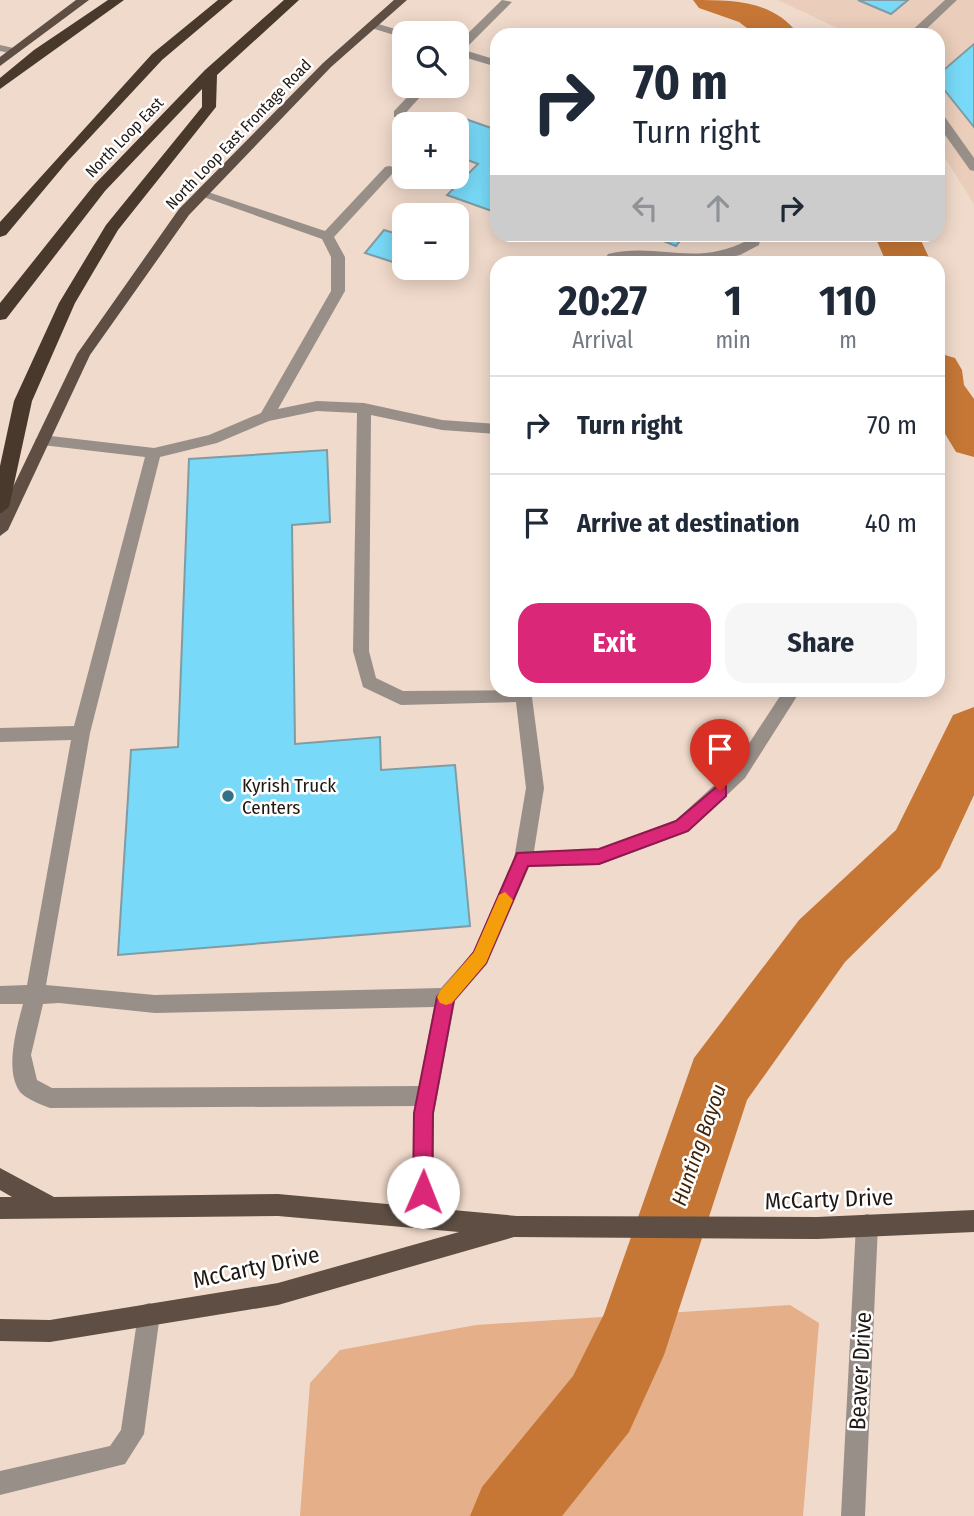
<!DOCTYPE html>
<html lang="en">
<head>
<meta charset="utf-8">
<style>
  :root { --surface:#fff; --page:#f6f6f7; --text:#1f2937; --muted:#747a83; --line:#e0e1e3; --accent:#db2777 }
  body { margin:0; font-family:"Fira Sans Condensed",sans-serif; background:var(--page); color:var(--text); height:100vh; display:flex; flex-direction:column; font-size:26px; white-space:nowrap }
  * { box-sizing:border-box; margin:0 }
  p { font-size:23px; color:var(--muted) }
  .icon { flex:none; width:38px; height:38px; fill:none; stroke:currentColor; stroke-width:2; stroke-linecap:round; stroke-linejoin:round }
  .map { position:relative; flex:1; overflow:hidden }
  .panel { position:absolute; left:490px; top:256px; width:455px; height:441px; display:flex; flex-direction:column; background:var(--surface); border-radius:21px; box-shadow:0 4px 18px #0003 }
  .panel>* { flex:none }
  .banner { position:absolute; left:490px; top:28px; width:455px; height:214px; border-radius:21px; box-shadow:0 4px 18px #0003; background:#fff; color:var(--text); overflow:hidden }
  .tools { position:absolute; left:392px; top:21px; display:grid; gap:14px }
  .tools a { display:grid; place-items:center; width:77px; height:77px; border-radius:14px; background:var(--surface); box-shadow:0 4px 18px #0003; font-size:35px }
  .pin { position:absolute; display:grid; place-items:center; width:60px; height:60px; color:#fff; margin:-72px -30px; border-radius:50% 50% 50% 0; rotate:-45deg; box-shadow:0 0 7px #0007 }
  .pin .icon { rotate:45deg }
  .me { position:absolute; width:77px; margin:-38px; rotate:1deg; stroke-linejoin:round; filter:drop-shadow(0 0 5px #0008) }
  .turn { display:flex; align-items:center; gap:24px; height:147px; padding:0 28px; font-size:32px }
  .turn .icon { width:91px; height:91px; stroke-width:2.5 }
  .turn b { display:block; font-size:49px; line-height:60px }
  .lanes { display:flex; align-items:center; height:66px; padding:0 28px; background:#0003; justify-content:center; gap:35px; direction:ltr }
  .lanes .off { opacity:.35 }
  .eta { display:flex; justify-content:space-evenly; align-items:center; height:119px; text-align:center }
  .eta b { font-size:42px; font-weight:700; line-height:49px }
  .button { display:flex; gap:14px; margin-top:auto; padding:14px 28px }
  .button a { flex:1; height:80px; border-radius:21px; background:var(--accent); color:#fff; font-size:28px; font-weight:700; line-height:80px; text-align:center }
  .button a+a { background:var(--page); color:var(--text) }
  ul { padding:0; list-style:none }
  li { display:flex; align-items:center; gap:21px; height:98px; padding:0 28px; border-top:2px solid var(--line) }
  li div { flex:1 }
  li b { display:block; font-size:26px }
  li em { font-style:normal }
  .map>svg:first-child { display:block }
  .built { fill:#eacdba }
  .green { fill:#e4af89 }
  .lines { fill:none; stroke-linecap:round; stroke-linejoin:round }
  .river { fill:#c67736; fill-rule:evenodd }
  .building { fill:#78daf8; stroke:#819ba4; stroke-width:2 }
  .minor { fill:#988f89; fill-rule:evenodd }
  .major { fill:#5e4e43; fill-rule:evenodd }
  .highway { fill:#49382c; fill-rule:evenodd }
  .route { fill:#db2777; stroke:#8e194d; stroke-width:2 }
  .slow { fill:#f59e0b }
  .poi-dot { fill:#317286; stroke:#fff; stroke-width:2.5 }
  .labels { text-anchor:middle; stroke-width:5; stroke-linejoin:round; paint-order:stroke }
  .far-street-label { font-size:16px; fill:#201813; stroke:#fff }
  .poi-label { font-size:19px; fill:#201813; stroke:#fff; text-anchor:start }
  .water-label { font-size:21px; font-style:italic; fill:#432308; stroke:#fff }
  .near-street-label { font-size:23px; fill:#201813; stroke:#fff }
</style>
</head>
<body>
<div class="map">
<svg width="974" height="1516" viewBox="0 0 974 1516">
  <rect width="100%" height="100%" fill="#f0dacb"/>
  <!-- built -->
  <path class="built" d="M778,0H974V204L938,147V35H852Z"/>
  <!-- green -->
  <path class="green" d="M790,1305L819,1323L803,1516H300L310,1383L340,1350L476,1325Z"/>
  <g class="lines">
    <!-- river -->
    <g class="river">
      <path d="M693,0C734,0 773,0 799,35H756L739,22L699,8Z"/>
      <path d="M874,234H918L931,262H886Z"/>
      <path d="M938,353L955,358L962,370L964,385L974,399V457L956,452L938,422Z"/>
      <path d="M974,707V795L940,868L845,962L747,1100L664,1355L629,1432L562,1516H470L482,1487L573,1376L604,1314L694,1058L799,920L896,830L953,715Z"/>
    </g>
  </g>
  <!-- building -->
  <g class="building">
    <path d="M858,0H908L891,14Z"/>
    <path d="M974,44V127L938,82V75Z"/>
    <path d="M454,115L497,130V206L492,211L447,195L478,164L457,156V124H444Z"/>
    <path d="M384,230L404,236V252L396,263L365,253Z"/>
    <path d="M646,234H685L676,246Z"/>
    <path d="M327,450L330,522L292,525L295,744L380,737L381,770L455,765L470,926L118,955L131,750L178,747L189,459Z"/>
  </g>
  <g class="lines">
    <!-- minor -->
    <g class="minor">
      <path d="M502,0L512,2L464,50L497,60V67L457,55V44Z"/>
      <path d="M945,0H957L920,35H907Z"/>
      <path d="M372,22L408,33H404V38L368,27V23Z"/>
      <path d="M0,45L18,49L20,51L14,54L0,51Z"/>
      <path d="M418,86H430L402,117H394V111Z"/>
      <path d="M938,112L942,113L974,158V171L970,170L938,125Z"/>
      <path d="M389,166L393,167V173L334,237L345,257V291L278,409L317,401L364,403L442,420L497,424V434L442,430L371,415L369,651L376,678L403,691L531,690L544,788L534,851L599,849L676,820L733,768L784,690H801L745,778L688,832L599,865L529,867L487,964L455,1001L434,1113V1218L431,1226L423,1229L415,1226L412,1218L415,1106L50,1108C42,1105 26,1099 20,1092C4,1070 17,1027 23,1004H0V986L27,985L71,740L0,742V728L74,726L145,457L42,445L35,440L42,435L154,448L209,435L261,413L331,291V257L322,239L195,194L197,191H205L325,231L385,167ZM317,411L357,413L353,651L363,687L401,705L516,702L526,788L514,859L473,952L441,988L155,995L46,985L90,733L160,457L217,443L269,421ZM59,1003L155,1013L434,1007L419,1086L52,1088L37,1080L31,1055L43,1004Z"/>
      <path d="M748,234H761L759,245L740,255L709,262L632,260L603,262L608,254C659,242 695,268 748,240Z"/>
      <path d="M867,1214L875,1217L878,1225L865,1516H841L856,1225L859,1217Z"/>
      <path d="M149,1303L157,1306L160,1314L144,1434L125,1464L0,1495V1471L110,1446L121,1430L138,1314L141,1306Z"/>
    </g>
    <!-- major -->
    <g class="major">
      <path d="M76,0H89L0,66V57Z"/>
      <path d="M394,0H407L331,67L189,215L90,355L8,530L0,536V514L77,354L179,209L323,63Z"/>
      <path d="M0,1168L54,1197L278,1194L517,1216L817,1217L974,1210V1232L817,1239L514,1237L278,1305L50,1342L0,1341V1319L50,1320L278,1283L459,1232L278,1216L0,1219V1197H12L0,1190Z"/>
    </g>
    <!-- highway -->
    <g class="highway">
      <path d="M108,0H124L0,89V78L34,50Z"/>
      <path d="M218,0H233L162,60L67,162L6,235L0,237V222L152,54Z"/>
      <path d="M284,0H299L217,75L216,107L118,230L75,303L32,401L9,507L0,514V466L14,401L59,303L106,225L202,107V89L105,191L6,319L0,320V303L94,185L205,70Z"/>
    </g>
  </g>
  <!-- route -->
  <path class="route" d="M720,784L726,786V796L688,831L599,864L528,866L486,963L454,1000L433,1113L432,1192L430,1199L423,1201L416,1199L413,1192L414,1113L437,997L474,952L517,853L599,849L676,821Z"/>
  <!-- slow -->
  <path class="slow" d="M505,892L513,900L486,963L452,1003L446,1005L440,1003L437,997L440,991L474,952L499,895Z"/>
  <!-- markers -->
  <circle class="poi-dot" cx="228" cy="796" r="7"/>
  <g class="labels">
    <!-- far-street labels -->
    <g class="far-street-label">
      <text transform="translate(238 134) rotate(-46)" y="6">North Loop East Frontage Road</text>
      <text transform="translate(124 137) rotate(-46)" y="6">North Loop East</text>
    </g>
    <!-- poi labels -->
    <g class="poi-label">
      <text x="242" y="792">Kyrish Truck<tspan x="242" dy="22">Centers</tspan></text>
    </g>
    <!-- water labels -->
    <g class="water-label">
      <text transform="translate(699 1145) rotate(-71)" y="7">Hunting Bayou</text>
    </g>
    <!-- near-street labels -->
    <g class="near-street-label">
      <text transform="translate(829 1199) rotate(-2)" y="8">McCarty Drive</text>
      <text transform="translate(256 1267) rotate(-12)" y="8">McCarty Drive</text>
      <text transform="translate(860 1371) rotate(-87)" y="8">Beaver Drive</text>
    </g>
  </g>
</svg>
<div class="tools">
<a><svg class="icon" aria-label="search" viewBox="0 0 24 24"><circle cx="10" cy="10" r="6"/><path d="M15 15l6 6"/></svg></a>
<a>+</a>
<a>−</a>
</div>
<div class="pin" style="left:720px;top:791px;background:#d93025"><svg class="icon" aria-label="arrive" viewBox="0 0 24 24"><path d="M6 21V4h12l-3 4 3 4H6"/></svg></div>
<svg class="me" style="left:423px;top:1192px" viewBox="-20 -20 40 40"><circle r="19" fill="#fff"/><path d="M0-13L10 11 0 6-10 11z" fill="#db2777"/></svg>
<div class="banner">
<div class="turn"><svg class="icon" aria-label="right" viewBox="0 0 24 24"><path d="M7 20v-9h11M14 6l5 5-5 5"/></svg><div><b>70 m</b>Turn right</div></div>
<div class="lanes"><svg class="icon off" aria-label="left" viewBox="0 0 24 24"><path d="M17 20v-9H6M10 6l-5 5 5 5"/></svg><svg class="icon off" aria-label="ahead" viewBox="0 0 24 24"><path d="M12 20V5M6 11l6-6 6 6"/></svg><svg class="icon" aria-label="right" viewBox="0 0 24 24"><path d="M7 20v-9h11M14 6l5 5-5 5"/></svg></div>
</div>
<section class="panel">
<div class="eta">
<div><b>20:27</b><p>Arrival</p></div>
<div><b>1</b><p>min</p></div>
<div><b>110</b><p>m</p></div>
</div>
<ul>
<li><svg class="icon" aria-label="right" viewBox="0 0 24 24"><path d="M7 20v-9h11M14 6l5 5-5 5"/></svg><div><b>Turn right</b></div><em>70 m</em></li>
<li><svg class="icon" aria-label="arrive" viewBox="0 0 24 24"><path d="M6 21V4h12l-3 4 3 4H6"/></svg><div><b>Arrive at destination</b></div><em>40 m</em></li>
</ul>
<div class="button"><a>Exit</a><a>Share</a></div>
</section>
</div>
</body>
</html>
